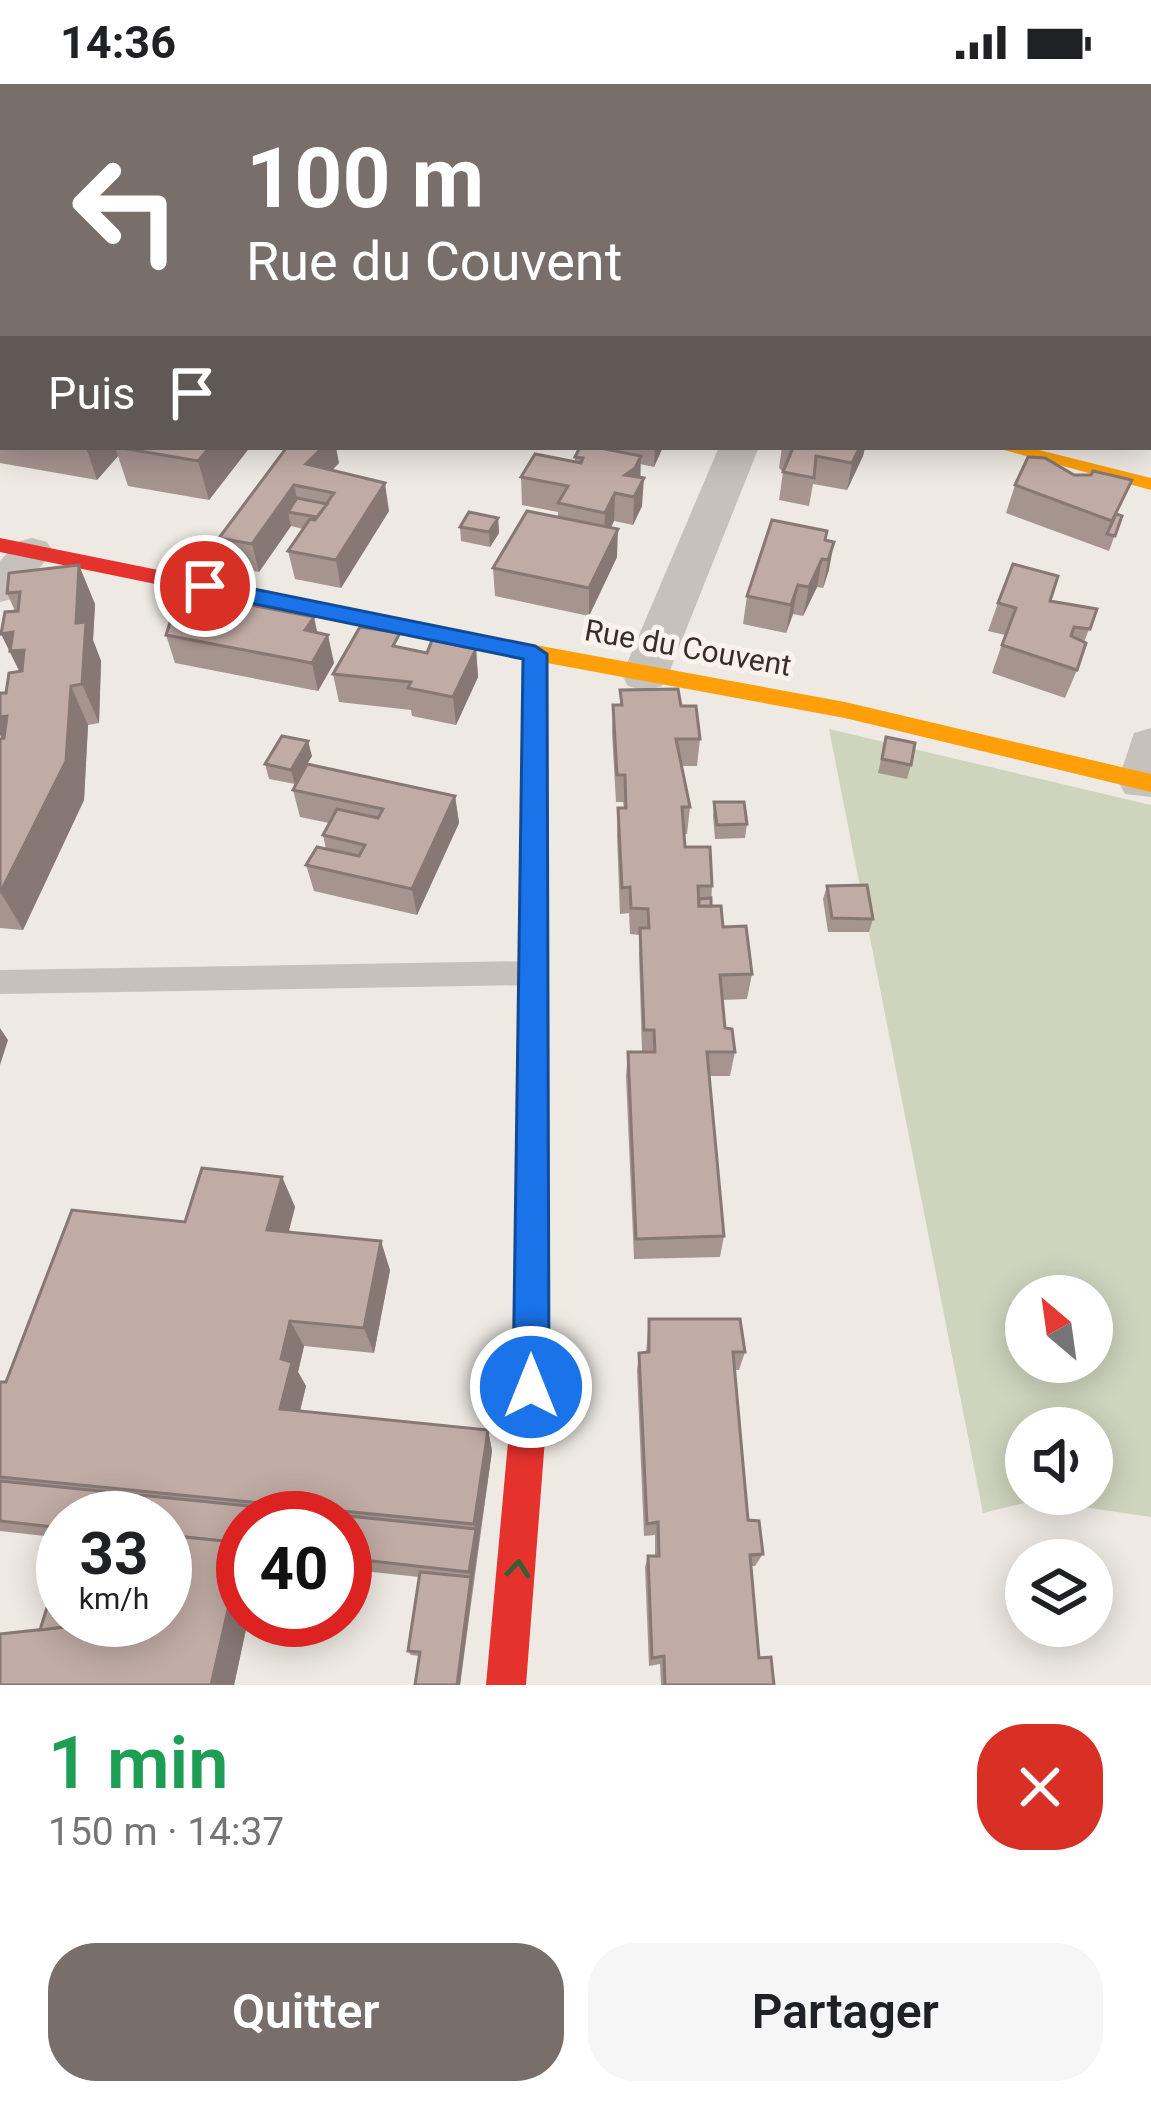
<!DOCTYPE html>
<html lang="fr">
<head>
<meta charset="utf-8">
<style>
  :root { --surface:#fff; --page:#f6f6f6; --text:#202124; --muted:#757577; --accent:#786f6a }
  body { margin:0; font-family:Roboto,sans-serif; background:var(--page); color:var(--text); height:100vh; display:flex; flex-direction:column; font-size:45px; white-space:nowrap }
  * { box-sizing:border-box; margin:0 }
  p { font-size:39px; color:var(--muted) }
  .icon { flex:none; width:66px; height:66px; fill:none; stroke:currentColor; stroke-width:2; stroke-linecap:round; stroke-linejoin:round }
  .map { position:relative; height:1601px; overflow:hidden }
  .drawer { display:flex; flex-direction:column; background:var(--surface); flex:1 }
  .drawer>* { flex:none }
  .banner { position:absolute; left:0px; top:0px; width:1152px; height:366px; box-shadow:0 6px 30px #0003; background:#786f6a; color:#fff; overflow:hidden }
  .needle { width:78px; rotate:331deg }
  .buttons { position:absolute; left:1005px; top:1191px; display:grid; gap:24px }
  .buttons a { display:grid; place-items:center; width:108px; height:108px; border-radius:50%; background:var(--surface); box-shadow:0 6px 30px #0003; font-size:60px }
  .speed { position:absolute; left:36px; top:1407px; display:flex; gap:24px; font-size:60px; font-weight:700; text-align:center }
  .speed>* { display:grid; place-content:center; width:156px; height:156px; border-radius:50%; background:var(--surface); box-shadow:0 6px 30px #0003; line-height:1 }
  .speed small { font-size:30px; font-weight:400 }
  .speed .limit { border:18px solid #d22; background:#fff; color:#111 }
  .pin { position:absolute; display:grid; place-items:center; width:102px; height:102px; color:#fff; margin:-51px; border:6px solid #fff; border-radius:50%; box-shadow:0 3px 12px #0007 }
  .me { position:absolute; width:132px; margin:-66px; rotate:0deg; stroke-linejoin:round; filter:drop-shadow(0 0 9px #0008) }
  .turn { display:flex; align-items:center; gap:42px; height:252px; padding:0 48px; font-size:54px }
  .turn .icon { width:156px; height:156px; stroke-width:2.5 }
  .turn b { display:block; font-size:84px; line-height:102px }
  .then { display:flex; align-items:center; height:114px; padding:0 48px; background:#0003; gap:24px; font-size:45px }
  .round { display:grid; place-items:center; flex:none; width:126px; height:126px; border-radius:48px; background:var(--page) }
  .summary { display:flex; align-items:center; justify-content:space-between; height:204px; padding:0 48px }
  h1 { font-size:72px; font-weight:600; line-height:90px; color:#1e9e55 }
  .cta { display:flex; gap:24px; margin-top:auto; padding:24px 48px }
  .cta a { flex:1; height:138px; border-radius:48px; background:var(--accent); color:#fff; font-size:48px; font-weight:600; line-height:138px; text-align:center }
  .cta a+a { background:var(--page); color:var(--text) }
  .status { display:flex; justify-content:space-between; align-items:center; height:84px; padding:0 60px; background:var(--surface); direction:ltr }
  .status svg { height:33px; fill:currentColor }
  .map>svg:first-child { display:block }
  .green { fill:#cfd4bd; fill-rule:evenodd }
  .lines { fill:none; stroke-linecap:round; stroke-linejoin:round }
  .lane { fill:#c7c1bc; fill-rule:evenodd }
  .street { fill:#c7c1bc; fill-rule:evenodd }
  .slow { fill:#ff9f0a; fill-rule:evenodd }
  .jam { fill:#e5322d; fill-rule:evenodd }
  .wall { fill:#a6948e }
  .shaded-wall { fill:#877874 }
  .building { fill:#c1aca5; stroke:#877874; stroke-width:3 }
  .oneway { stroke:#355d38 }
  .route { fill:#1a73e8; stroke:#114b97; stroke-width:3 }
  .labels { text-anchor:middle; stroke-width:10; stroke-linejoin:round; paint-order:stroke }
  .street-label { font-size:30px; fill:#382e29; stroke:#faf3eb }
</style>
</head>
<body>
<div class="status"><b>14:36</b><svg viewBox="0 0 49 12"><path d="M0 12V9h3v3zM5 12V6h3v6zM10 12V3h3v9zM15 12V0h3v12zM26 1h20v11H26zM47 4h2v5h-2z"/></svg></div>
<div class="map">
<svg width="1151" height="1601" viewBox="0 0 1151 1601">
  <rect width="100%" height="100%" fill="#eee9e3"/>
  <!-- green -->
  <path class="green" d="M829,645L1151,721V1433L1036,1416L983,1429ZM1026,1212H1092V1278H1026ZM1026,1344H1092V1410H1026Z"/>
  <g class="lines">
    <!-- lane -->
    <path class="lane" d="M532,877L542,881L546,889L542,897L532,901L0,910V886Z"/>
    <!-- street -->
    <g class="street">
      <path d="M719,363H759L668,591L662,602L645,607L628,602L622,591Z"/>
      <path d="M32,454L47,458L53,467L16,514L0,518V477L17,458Z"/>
      <path d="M1151,644V713L1125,710L1118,697L1134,649Z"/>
    </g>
    <!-- slow -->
    <g class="slow">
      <path d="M993,363H1027L1151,394V406Z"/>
      <path d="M470,549L845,618L1151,690V708L845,634L547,579L548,1072L543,1082L532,1087L521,1082L516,1072L523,575L462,562V552Z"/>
    </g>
    <!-- jam -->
    <g class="jam">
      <path d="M0,454L470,549L481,557L470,565L0,468Z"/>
      <path d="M532,1057L543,1062L548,1072L549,1303L526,1601H486L513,1303L516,1072L521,1062Z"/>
    </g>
  </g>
  <!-- wall -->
  <g class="wall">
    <path d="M0,278L3,279V363H250L209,416L128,402L118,372L97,396L0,379Z"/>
    <rect x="1149" y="291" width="2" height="54"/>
    <path d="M287,363L339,379L332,386L389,427L341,504L295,495L288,467L303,445L291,442L259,488L227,482L219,454Z"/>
    <path d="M580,363H663L654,383L640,380L642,422L633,441L614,437L611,444L617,473L589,532L495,512L493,484L558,433V428L522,421L521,393L575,378V373Z"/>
    <path d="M782,363H865L863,372L847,406L813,400L809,422L779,416L783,388L779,384Z"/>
    <path d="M1015,401L1122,432L1109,467L1006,429Z"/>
    <path d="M498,434L499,449L490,463L461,457L460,443Z"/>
    <path d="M826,456L829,486L823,504L817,503L803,532L793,530L786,549L743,540L747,512Z"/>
    <path d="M9,489L95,520L93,556L101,577L99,639L88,641L84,716L23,846L0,844V655L2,654L6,609L19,587L15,527L7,509Z"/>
    <path d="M1050,517L1097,525L1084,558L1077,586L1065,614L992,589L1005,551L988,547L998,519Z"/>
    <path d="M317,549L334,579L318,607L175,579L166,551Z"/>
    <path d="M402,563L427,568L476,565L478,593L456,641L412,632L411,626L339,618L333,590Z"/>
    <path d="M620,606L681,622L700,655L697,682H682L690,723L687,750H684L685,763L712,802L711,822L752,890L747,915L722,916L725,944L735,968L730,992H709L724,1152L720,1173L634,1175L626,992L628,968H642L639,870L640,851L630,850L629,829L620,830L617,751L618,724H624L623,718H616L612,649L613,621H620Z"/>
    <path d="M886,653L911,681L907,695L878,689Z"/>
    <path d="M312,672L295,700L269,695L265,680Z"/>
    <path d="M293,706L455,712L459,739L417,831L314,807L306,781L326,765L323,751L329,739L300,733Z"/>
    <path d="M714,718L747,740L745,754L715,755L713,732Z"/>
    <path d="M827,802L873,835L869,848H828L823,815Z"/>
    <path d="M282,1093L295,1123L288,1148L390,1186L374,1269L304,1262L298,1288L306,1302L300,1327L488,1346L492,1367L460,1601H415L419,1572L411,1571L408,1567L419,1493L345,1485V1434H243L248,1536L234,1601H0L40,1546L165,1434H63V1454L0,1447V1298H6L185,1138Z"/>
    <path d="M649,1235L745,1268L739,1286H734L748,1436L763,1470L755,1482H751L759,1574L774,1601H661L660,1580L649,1582L645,1483L648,1472H655V1451L644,1452L637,1286L639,1269L646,1268Z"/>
  </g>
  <!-- shaded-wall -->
  <g class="shaded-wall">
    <path d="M86,363H115L118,372L97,396Z"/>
    <path d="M210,363H250L209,416L198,377Z"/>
    <path d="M323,363H336L339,379L314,405L306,380Z"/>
    <path d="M655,363H663L654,383Z"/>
    <path d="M860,363H865L863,372L847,406L852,379Z"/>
    <path d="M641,372L640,399L625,391Z"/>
    <path d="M644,394L642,422L633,441L634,413Z"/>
    <path d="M385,399L389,427L341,504L336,476Z"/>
    <path d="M294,401L300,429L288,428L291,442L259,488L252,460Z"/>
    <path d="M615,409L614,437L604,457L605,429Z"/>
    <path d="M498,434L499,449L490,463L489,448Z"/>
    <path d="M618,445L617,473L589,532V504Z"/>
    <path d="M827,447L817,503L803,532L809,503Z"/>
    <path d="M834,458L829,486L823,504L828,476Z"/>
    <path d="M79,481L95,520L93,556L101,577L99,639L82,600L76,539Z"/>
    <path d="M798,501L793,530L786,549L791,521Z"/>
    <path d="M314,533L320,561L305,546Z"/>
    <path d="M13,548L24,566L29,607L1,550Z"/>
    <path d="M328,551L334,579L318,607L312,579Z"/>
    <path d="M476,565L478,593L456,641L453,613Z"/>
    <path d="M71,602L88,641L84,716L23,846L1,809Z"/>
    <path d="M7,632L11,673L0,651V633Z"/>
    <path d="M308,657L312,672L295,700L291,686Z"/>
    <path d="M455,712L459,739L417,831L412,805Z"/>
    <path d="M0,944L8,956L0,981Z"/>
    <path d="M282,1093L295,1123L282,1175L267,1146Z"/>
    <path d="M381,1157L390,1186L374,1269L364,1244Z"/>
    <path d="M290,1237L304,1262L298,1288L306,1302L295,1347L280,1325L281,1275Z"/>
    <path d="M488,1346L492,1367L473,1498L469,1488Z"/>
    <path d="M243,1460V1536H248L234,1601H211Z"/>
    <path d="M471,1493L473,1498L460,1601H457Z"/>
  </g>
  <!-- building -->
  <g class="building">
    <path d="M0,278L3,279V343H0Z"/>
    <path d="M1149,291H1151V315L1149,314Z"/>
    <path d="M116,363H210L198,377Z"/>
    <path d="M287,363H323L306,380L385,399L336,476L288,467L310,435L315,436L334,409L294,401L252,460L219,454Z"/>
    <path d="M580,363H595L641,372L635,384L625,391L644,394L634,413L615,409L605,429L558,419L568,402L521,393L535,370L581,379L583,374L575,373Z"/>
    <path d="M791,363H860L852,379L816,372L814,394L783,388L793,364Z"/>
    <path d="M1028,373L1045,374L1074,391H1091L1093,387L1132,396L1112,437L1015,401Z"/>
    <path d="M297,414L327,420L317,433L288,428Z"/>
    <path d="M527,427L618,445L589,504L493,484Z"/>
    <path d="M469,428L498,434L489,448L460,443Z"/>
    <path d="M1116,430L1122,432L1115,452L1107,450Z"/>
    <path d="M772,436L827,447L825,456L834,458L828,476L822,475L809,503L798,501L791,521L747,512Z"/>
    <path d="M1013,480L1058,492L1050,517L1097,525L1090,545L1074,543L1071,552L1086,559L1077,586L1002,561L1016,524L998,519Z"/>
    <path d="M79,481L76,539L86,538L82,600L71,602L66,677L0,809V655L4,654L7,632L0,633V609H6L9,589L22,587L24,566L10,567L13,548L1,550L5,528L18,527L19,517L20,508L7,509L9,489Z"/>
    <path d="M213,514L314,533L305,546L328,551L312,579L166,551L177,516L207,523Z"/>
    <path d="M360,543L400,549L393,562L427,569L432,556L476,565L453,613L408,604L411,598L333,590Z"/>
    <path d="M678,605L681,622H696L700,655H676L690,723H682L685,763H710L712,802H698L699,822H721L723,843L746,842L752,890L720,891L725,944L732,945L735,968H707L724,1152L636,1155L628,968H655L654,946H644L640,844H649L648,825L631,824L630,803L622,804L618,724H626L625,691H617L613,621H622L620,606Z"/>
    <path d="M282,652L308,657L291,686L265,680Z"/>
    <path d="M886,653L915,659L911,681L882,675Z"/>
    <path d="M307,680L455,712L412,805L306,781L317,763L359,772L365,761L323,751L337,725L378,734L383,725L293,706Z"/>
    <path d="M714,718H744L747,740L717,741Z"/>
    <path d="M867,801L873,835L832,834L827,802Z"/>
    <path d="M711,814V822H699V815Z"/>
    <path d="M202,1084L282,1093L267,1146L381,1157L364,1244L290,1237L281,1275L292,1278L280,1325L488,1346L474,1440L0,1393V1298H6L72,1126L185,1138Z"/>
    <path d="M649,1235H740L745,1268H733L748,1436L759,1437L763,1470L750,1471L759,1574L771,1573L774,1601H665L664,1572L652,1574L648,1472H659L658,1438L647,1440L639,1269L649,1268Z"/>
    <path d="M0,1397L476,1445L469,1488L345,1474V1434H243V1459L165,1451V1434H63V1444L0,1437Z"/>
    <path d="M165,1451L243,1459L211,1601H0V1550L64,1543L66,1536H165Z"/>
    <path d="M63,1472V1536H66L64,1543L40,1546Z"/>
    <path d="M420,1488L471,1493L457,1601H415L420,1568L408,1567Z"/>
  </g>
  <!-- one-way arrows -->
  <defs><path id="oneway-chevron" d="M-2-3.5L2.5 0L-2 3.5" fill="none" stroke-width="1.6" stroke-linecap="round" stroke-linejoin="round" transform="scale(3)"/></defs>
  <use class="oneway" href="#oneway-chevron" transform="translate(518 1485) rotate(-84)"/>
  <!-- route -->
  <path class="route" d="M205,495L535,562L547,570L549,1303L544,1316L531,1321L519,1316L513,1303L523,575L197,508V497Z"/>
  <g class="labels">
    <!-- street labels -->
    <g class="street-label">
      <text transform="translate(688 564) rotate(10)" y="10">Rue du Couvent</text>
    </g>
  </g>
</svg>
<div class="buttons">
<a><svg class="needle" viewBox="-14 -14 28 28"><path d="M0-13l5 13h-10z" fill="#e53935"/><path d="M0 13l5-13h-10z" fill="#757577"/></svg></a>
<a><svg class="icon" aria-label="sound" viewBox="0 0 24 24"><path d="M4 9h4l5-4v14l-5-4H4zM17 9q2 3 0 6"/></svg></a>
<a><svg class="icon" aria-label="layers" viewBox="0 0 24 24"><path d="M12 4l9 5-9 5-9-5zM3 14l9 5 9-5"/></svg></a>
</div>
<div class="speed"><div>33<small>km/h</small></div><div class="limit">40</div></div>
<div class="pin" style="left:205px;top:502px;background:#d93025"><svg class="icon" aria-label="arrive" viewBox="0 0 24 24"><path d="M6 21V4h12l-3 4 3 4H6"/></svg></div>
<svg class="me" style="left:531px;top:1303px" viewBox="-20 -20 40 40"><circle r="17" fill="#1a73e8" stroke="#fff" stroke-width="3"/><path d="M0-11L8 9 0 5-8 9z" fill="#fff"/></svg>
<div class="banner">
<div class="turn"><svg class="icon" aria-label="left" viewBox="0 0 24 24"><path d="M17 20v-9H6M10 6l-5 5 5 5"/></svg><div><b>100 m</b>Rue du Couvent</div></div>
<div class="then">Puis<svg class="icon" aria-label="arrive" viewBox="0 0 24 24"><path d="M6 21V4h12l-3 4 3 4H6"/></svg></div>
</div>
</div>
<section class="drawer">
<div class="summary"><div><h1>1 min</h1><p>150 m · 14:37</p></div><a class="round" style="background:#d93025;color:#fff"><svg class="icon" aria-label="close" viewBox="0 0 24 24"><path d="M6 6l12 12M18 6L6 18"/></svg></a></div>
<div class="cta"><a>Quitter</a><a>Partager</a></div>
</section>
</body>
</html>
